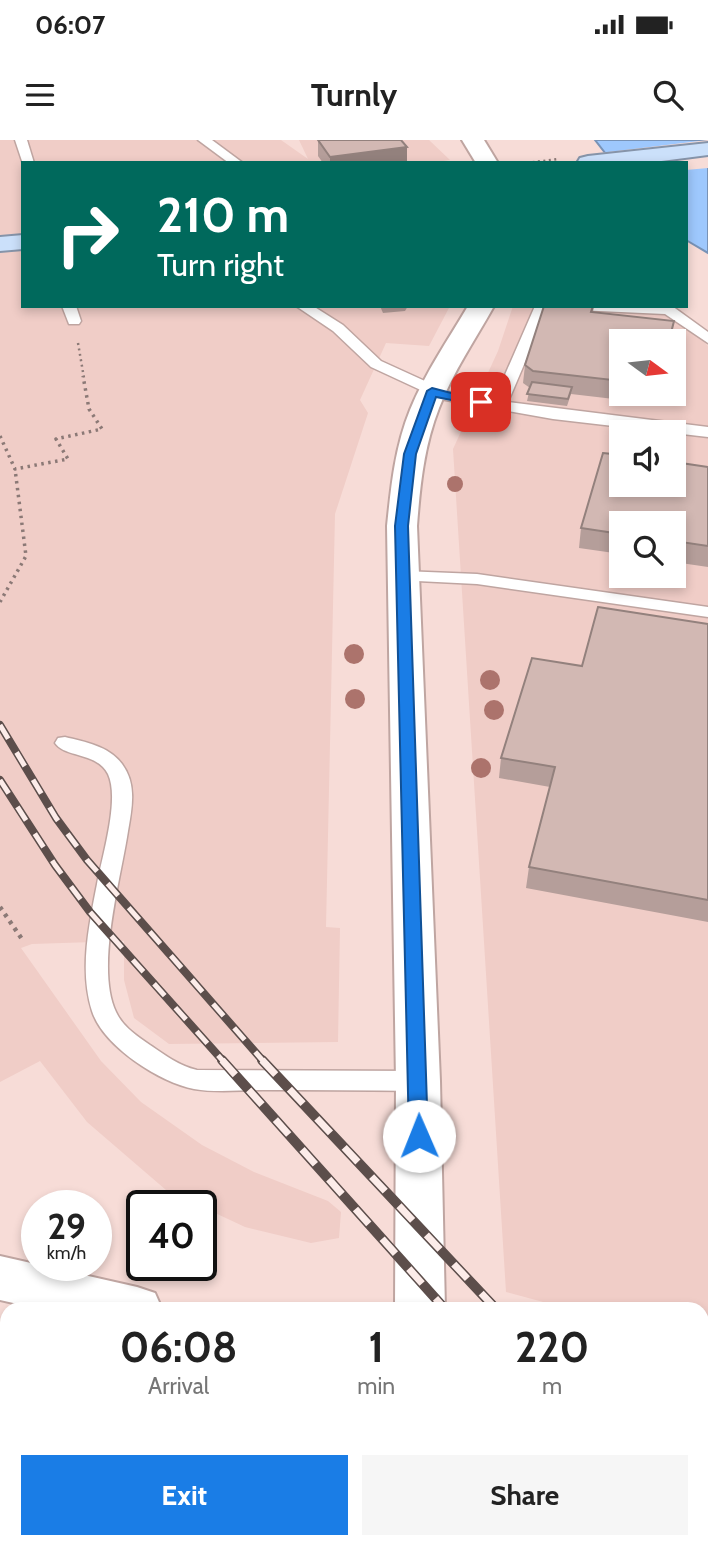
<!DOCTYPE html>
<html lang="en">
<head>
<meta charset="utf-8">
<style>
  :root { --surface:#fff; --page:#f6f6f6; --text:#222; --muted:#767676; --accent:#1a7de6 }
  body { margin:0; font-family:Cabin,sans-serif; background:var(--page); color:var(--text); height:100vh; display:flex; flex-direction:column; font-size:26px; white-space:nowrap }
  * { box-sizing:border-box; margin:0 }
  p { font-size:23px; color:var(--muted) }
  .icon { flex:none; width:38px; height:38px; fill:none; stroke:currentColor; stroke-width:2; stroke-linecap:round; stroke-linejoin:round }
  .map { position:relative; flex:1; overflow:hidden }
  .side { position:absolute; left:0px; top:1162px; width:709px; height:247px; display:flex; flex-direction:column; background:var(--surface); border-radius:21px 21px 0 0; box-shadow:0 4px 10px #0003 }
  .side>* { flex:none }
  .banner { position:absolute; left:21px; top:21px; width:667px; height:147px; border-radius:0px; box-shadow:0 4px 10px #0003; background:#00695c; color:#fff; overflow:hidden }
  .needle { width:46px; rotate:105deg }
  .tools { position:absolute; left:609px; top:189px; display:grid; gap:14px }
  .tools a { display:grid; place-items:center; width:77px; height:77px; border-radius:0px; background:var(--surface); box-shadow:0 4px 10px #0003; font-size:35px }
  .speed { position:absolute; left:21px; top:1050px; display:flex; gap:14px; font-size:35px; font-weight:700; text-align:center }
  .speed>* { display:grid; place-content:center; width:91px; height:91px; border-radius:50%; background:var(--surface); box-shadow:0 4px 10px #0003; line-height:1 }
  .speed small { font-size:18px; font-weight:400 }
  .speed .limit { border:4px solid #111; border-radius:10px; background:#fff; color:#111 }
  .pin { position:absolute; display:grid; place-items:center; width:60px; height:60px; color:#fff; margin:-30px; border-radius:14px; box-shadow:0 4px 10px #0006 }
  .me { position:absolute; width:77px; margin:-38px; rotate:359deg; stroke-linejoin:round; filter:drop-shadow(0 0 5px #0008) }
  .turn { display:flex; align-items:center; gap:24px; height:147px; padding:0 21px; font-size:32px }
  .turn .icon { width:91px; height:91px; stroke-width:2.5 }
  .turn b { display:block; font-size:49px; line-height:60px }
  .eta { display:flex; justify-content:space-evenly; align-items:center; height:119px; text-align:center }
  .eta b { font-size:42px; font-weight:700; line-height:49px }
  .primary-button { display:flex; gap:14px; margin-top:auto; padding:14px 21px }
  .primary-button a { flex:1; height:80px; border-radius:0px; background:var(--accent); color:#fff; font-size:28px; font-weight:700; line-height:80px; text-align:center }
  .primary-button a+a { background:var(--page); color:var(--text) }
  .status { display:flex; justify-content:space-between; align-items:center; height:49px; padding:0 35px; background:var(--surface); direction:ltr }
  .status svg { height:19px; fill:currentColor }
  header { display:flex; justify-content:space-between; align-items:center; height:91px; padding:0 21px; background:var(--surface); font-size:32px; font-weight:700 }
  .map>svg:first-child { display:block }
  .built { fill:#f0cdc7; fill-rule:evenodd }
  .water { fill:#9ec8fd; stroke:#7893b7; stroke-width:2 }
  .pier { fill:#f7dcd7 }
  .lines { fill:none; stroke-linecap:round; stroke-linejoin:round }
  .service-casing { stroke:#bfa5a1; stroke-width:3 }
  .tertiary-casing { stroke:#bfa5a1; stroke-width:4 }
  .trunk-casing { stroke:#8694a9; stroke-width:4 }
  .path-far3 { stroke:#8b7976; stroke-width:2.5; stroke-dasharray:2 3.5; stroke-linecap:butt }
  .path-far2 { stroke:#8b7976; stroke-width:3.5; stroke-dasharray:2.5 4.5; stroke-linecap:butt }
  .path-far1 { stroke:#8b7976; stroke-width:4.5; stroke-dasharray:3.5 5; stroke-linecap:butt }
  .path { stroke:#8b7976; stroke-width:5; stroke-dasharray:4.5 7; stroke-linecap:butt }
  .service { fill:#fff; fill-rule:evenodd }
  .tertiary { fill:#fff; fill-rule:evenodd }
  .trunk { fill:#cbe0fa; fill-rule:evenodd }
  .rail-far1-casing { stroke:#5c4e4b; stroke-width:8 }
  .rail-casing { stroke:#5c4e4b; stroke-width:10 }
  .rail-far1 { stroke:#fcece9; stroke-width:5; stroke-dasharray:16; stroke-linecap:butt }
  .rail { stroke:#fcece9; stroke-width:7; stroke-dasharray:20; stroke-linecap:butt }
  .tree { fill:#ac736c }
  .wall { fill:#b59e9a }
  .shaded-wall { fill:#93817d }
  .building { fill:#d2b8b3; stroke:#93817d; stroke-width:2 }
  .route { fill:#1a7de6; stroke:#115196; stroke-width:2 }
</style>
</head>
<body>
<div class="status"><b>06:07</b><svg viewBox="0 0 49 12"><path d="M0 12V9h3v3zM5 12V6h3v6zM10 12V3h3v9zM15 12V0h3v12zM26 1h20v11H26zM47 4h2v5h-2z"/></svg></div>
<header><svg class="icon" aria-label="menu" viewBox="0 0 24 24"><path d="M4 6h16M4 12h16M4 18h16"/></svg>Turnly<svg class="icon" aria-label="search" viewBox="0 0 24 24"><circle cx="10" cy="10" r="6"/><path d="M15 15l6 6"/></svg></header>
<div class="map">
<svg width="708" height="1408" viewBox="0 0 708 1408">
  <rect width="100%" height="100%" fill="#f7dcd7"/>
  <!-- built -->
  <g class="built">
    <path d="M0,0H281L308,19L299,0H429L450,20L431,23H23V166H450L429,206L386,203L360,260L368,273L335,374L326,787L340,788L338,902L169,904L134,878L124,840V801L32,804L21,808L101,921L141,962L202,1005L254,1032L328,1061L341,1072L339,1098L311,1103L245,1087L166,1050L87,982L40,921L0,942Z"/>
    <path d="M513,166H671L708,206V1207L702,1205V1169H569L506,1152L453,309L498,211ZM621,201H674V254H621ZM621,292H674V345H621ZM621,383H674V436H621Z"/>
    <path d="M0,1217L7,1219V1402H343V1408H0Z"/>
  </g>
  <!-- water -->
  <path class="water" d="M595,0H708V113L686,100V23H613Z"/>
  <!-- pier -->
  <path class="pier" d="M708,0V28L686,30V23H608L600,13Z"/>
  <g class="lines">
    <defs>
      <g id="service">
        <path d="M15,0H27L34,23L23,24Z"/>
        <path d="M198,0H212L243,23H229Z"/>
        <path d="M62,166H76L81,181L79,184H69Z"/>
        <path d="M296,166H313L343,185L381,221L449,252L494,260L535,166H549L508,262L708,287V297L553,279L440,259L371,227L333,191Z"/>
        <path d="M570,166H672L708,192V203L665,174L577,170Z"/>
        <path d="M403,431L477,434L708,467V477L477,444L397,440L394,436Z"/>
        <path d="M65,597C85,602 109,606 122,624C137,644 132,668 128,691C121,738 95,828 116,872C123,887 136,895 150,905C165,915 179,926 197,930L418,931L427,934L430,941L427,948L418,951C366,950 315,950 263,950C241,950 216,953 194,949C159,942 103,906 92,871C79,830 89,785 97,744C102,717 120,659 108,634C97,612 65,618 55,603L58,598Z"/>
      </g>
      <g id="tertiary">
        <path d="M462,0H484L498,23H476Z"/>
        <path d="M468,166H494C475,200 453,232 439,268C424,306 420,346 417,386L440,941L445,1169H395L396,941L387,386C391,346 395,307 410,270C425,233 448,200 468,166Z"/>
        <path d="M0,1116L137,1147L155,1153L162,1169H40L0,1160Z"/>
        <path d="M395,1402H451L452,1408H396Z"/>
      </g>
      <g id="trunk">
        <path d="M708,3V15L646,23H577L580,18L588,16Z"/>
        <path d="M23,95V109L0,111V97Z"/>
      </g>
    </defs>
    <!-- service casing -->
    <use href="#service" class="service-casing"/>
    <!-- tertiary casing -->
    <use href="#tertiary" class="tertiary-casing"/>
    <!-- trunk casing -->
    <use href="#trunk" class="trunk-casing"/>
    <!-- path-far3 -->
    <g class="path-far3">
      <path d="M527,23L558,19"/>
      <path d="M78,203L84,238"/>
    </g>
    <!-- path-far2 -->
    <g class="path-far2">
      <path d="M0,296L15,329L68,319L56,299L102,289L89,269L83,236"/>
      <path d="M0,462L26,416L15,329"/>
    </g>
    <!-- path-far1 -->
    <path class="path-far1" d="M0,767L24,802"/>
    <!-- path -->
    <g class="path">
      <path d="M0,1190L7,1192"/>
      <path d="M702,1387L708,1388"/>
      <path d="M367,1402V1408"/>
      <path d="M549,1402V1408"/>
      <path d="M649,1408L656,1402"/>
    </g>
    <!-- service -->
    <use href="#service" class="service"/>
    <!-- tertiary -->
    <use href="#tertiary" class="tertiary"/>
    <!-- trunk -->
    <use href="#trunk" class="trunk"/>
    <defs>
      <g id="rail-far1">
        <path d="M0,585L56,678L87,720L264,922"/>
        <path d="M0,640L55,725L90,772L224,922"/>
      </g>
      <g id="rail">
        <path d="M222,920L445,1169"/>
        <path d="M262,920L496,1169"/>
        <path d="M702,1391L708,1397"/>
        <path d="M658,1402L663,1408"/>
      </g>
    </defs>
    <!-- rail-far1 casing -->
    <use href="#rail-far1" class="rail-far1-casing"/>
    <!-- rail casing -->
    <use href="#rail" class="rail-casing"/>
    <!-- rail-far1 -->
    <use href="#rail-far1" class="rail-far1"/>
    <!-- rail -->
    <use href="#rail" class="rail"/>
  </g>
  <!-- trees -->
  <g class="tree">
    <circle cx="455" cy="344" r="8"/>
    <circle cx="354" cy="514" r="10"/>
    <circle cx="490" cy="540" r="10"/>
    <circle cx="355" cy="559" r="10"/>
    <circle cx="494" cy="570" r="10"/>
    <circle cx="481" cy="628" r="10"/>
  </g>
  <!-- wall -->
  <g class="wall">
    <path d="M318,0L407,23H323L318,16Z"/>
    <path d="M380,166H408L405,171L383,173Z"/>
    <path d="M594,166L593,172L621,201V254H660L657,264L571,254L567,266L527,261L530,248L523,243L525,225Z"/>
    <path d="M708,327V427L674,422V383H621V414L579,408L581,388Z"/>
    <path d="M708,484V782L526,748L529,727L550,647L499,638L501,618L582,526Z"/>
  </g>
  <!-- shaded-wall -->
  <path class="shaded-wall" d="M407,7V23H330V17Z"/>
  <!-- building -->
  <g class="building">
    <path d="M318,0H401L407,7L330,17Z"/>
    <path d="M544,166H593L591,172L674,181L669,201H621V241L533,231L525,225Z"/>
    <path d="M532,242L572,247L568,259L527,254Z"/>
    <path d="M603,313L621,315V345H674V322L708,327V406L674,401V383H621V394L581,388Z"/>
    <path d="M598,467L708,484V760L529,727L555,627L501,618L532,518L582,526Z"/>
  </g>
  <!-- route -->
  <path class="route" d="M432,248L486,262L481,266L436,257L416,314L408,386L428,996L425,1001L419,1004L412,1001L409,996L395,386L404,314L427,251Z"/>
</svg>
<div class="tools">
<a><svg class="needle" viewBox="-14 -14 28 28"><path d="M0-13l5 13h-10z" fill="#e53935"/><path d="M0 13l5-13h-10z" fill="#767676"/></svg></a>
<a><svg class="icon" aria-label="sound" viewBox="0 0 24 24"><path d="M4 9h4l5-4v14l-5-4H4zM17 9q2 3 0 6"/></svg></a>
<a><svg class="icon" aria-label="search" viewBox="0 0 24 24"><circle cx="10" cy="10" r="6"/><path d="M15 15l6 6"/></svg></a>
</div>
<div class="speed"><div>29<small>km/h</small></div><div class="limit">40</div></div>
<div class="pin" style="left:481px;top:262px;background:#d93025"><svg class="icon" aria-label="arrive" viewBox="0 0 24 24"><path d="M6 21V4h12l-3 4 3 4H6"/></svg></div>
<svg class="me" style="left:419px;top:996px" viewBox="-20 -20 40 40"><circle r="19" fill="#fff"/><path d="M0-13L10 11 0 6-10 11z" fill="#1a7de6"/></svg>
<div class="banner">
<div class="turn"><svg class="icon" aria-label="right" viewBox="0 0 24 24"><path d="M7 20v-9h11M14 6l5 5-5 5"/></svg><div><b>210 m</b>Turn right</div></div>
</div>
<section class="side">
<div class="eta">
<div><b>06:08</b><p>Arrival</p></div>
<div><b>1</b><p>min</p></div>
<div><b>220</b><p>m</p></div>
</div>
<div class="primary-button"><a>Exit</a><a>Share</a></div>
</section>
</div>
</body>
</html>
